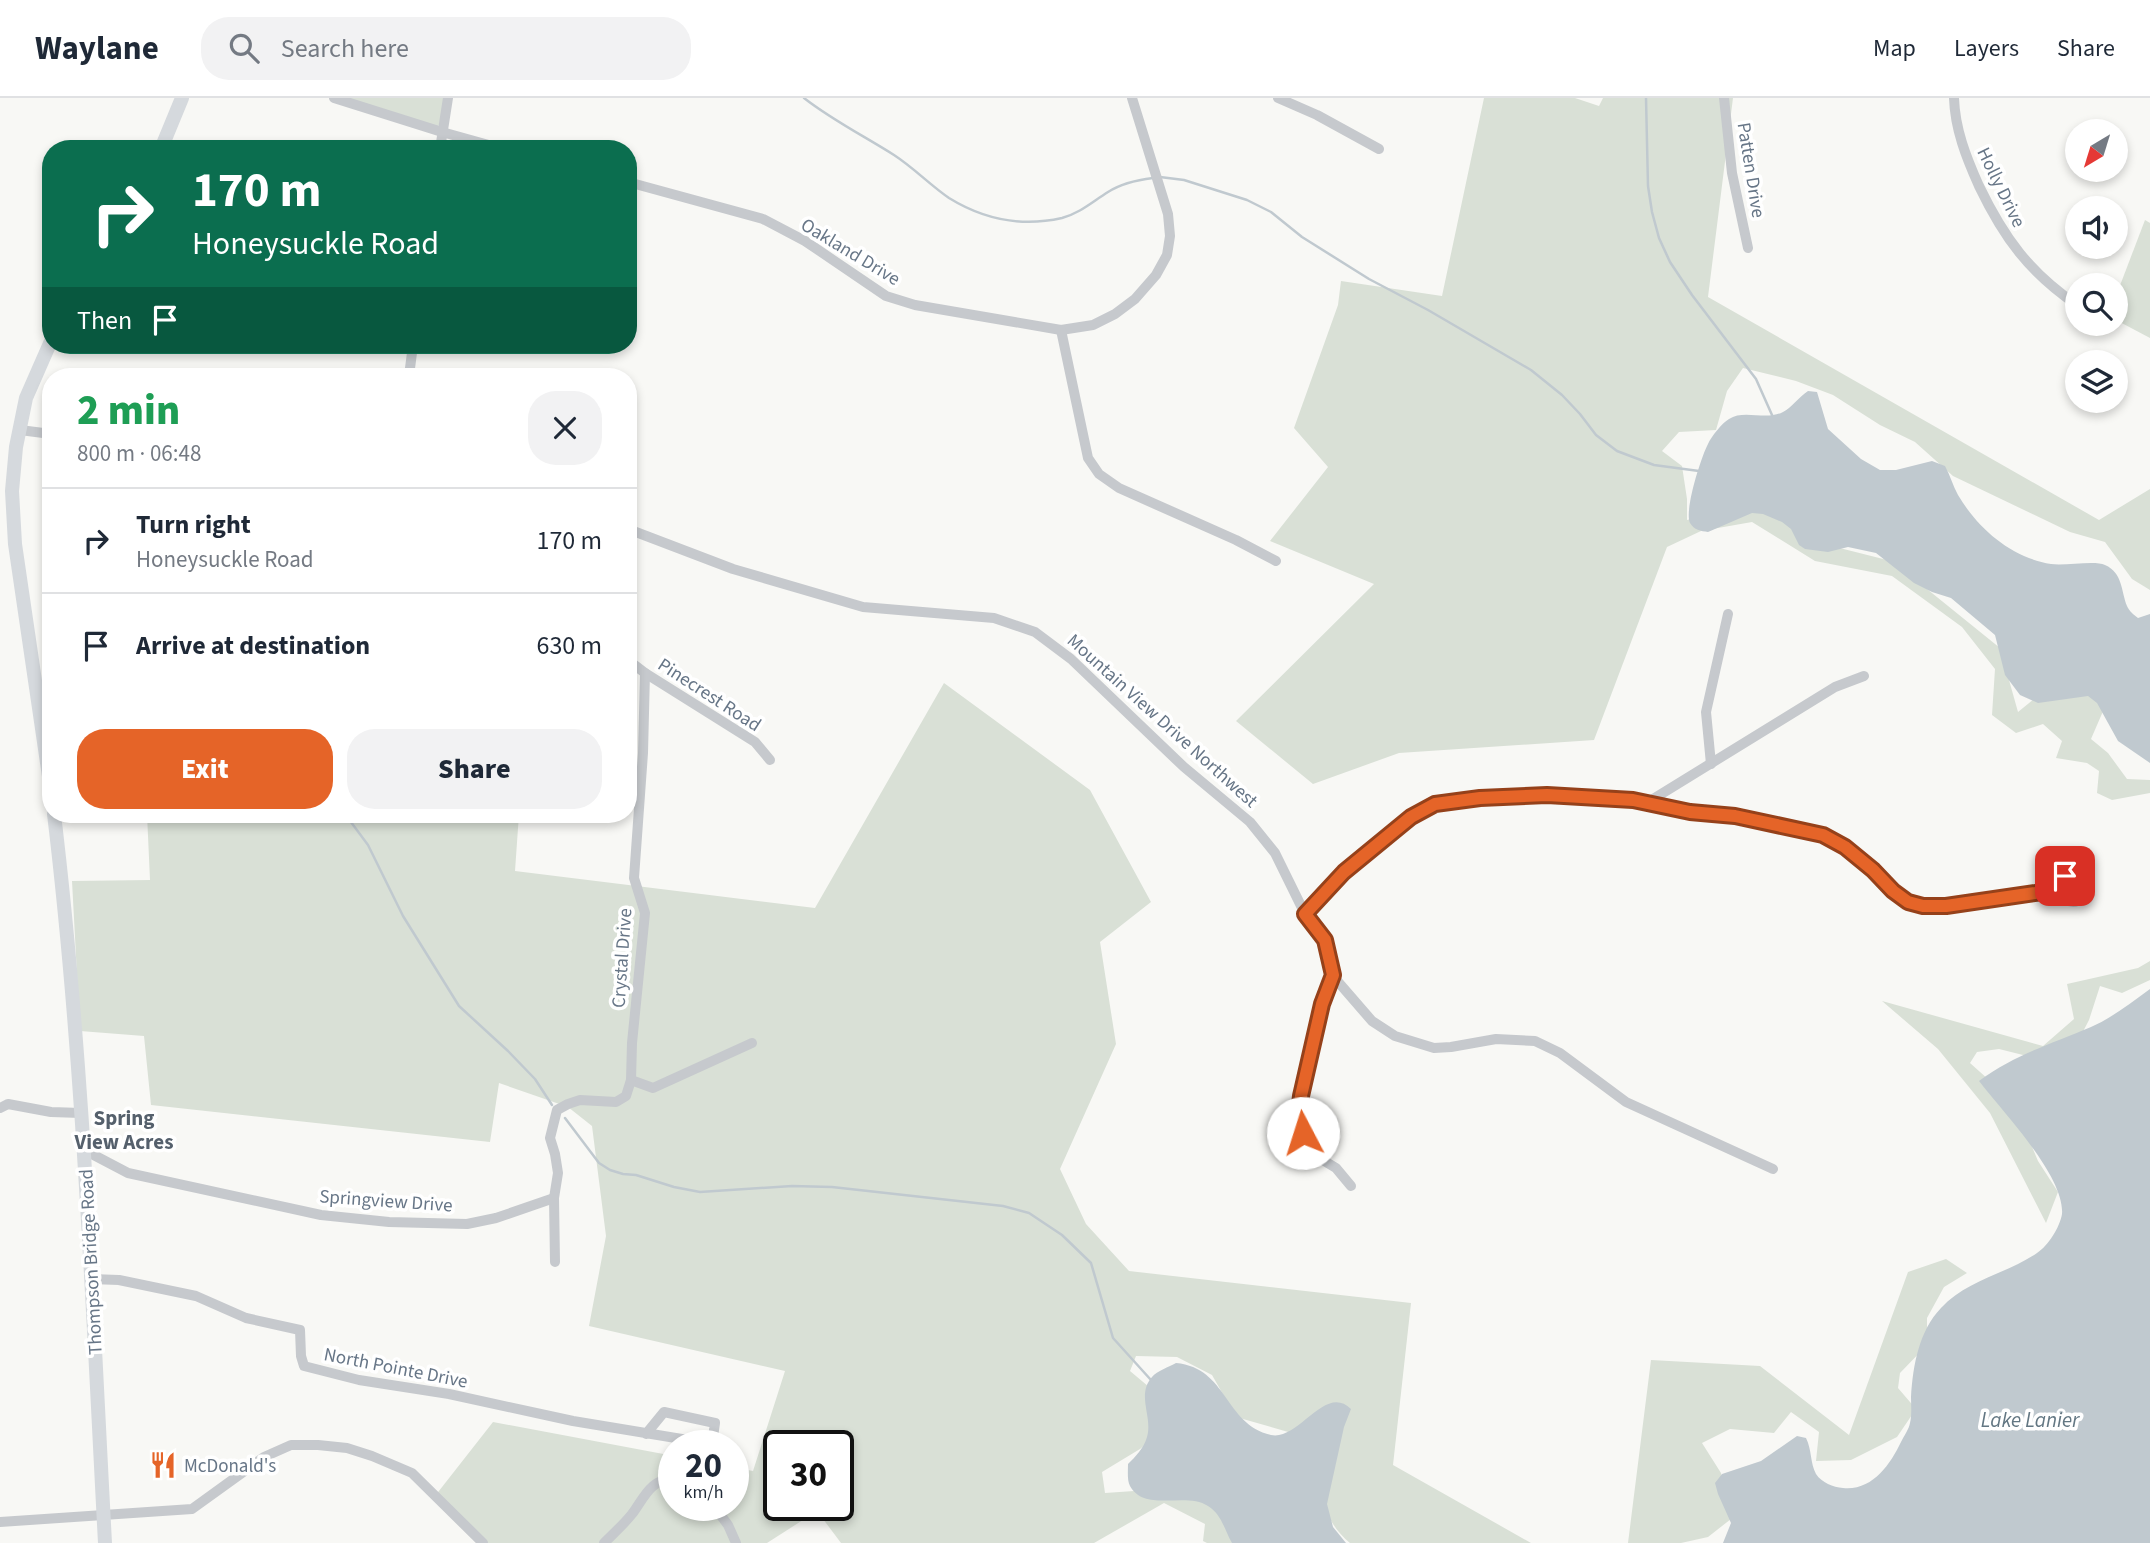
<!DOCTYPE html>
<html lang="en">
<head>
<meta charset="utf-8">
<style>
  :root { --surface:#fff; --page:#f2f2f3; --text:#1f2937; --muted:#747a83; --line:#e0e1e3; --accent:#e56428 }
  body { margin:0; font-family:"Source Sans 3",sans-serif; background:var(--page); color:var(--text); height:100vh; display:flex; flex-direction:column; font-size:26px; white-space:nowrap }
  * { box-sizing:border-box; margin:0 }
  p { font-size:23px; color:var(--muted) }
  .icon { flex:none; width:38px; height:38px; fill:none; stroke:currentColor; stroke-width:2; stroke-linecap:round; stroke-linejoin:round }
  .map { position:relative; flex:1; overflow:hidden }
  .sheet { position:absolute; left:42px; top:270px; width:595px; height:455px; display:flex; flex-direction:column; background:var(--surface); border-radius:28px; box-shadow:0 4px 10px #0003 }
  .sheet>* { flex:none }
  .guide { position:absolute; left:42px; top:42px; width:595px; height:214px; border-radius:28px; box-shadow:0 4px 10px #0003; background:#0b6e4f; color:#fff; overflow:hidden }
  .needle { width:46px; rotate:218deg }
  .tools { position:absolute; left:2065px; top:21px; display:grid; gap:14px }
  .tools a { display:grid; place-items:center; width:63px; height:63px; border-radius:50%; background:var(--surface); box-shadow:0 4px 10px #0003; font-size:35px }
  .speed { position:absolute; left:658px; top:1332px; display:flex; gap:14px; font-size:35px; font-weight:700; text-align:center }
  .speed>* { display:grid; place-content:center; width:91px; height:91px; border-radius:50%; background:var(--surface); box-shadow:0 4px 10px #0003; line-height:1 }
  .speed small { font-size:18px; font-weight:400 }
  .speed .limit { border:4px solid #111; border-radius:10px; background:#fff; color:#111 }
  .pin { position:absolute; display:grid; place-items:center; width:60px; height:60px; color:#fff; margin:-30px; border-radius:14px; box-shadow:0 4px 10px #0006 }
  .me { position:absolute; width:77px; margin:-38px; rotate:355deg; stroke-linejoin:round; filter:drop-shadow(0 0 5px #0008) }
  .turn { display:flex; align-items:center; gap:24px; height:147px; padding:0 35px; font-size:32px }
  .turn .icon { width:91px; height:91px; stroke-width:2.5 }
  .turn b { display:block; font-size:49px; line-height:60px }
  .then { display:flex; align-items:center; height:66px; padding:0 35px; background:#0003; gap:14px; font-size:26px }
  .round { display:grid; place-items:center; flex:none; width:74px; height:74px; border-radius:28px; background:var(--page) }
  .summary { display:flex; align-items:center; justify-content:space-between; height:119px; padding:0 35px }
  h1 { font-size:42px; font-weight:800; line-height:52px; color:#1e9e55 }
  .primary-button { display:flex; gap:14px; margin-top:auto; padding:14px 35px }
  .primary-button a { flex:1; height:80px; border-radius:28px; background:var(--accent); color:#fff; font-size:28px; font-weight:800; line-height:80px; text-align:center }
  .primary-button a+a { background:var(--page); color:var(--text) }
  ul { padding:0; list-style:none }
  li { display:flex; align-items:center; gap:21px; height:105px; padding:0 35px; border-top:2px solid var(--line) }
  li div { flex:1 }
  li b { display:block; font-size:26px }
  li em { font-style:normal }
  header { display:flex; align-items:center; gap:42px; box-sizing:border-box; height:98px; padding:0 35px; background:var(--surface); border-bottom:2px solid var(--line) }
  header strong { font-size:33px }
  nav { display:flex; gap:38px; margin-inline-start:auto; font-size:24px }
  .search { width:490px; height:63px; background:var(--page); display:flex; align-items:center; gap:18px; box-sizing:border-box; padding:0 24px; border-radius:28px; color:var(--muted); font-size:26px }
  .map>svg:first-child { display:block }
  .green { fill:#d9e0d6; fill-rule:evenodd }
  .water { fill:#c0c9cf }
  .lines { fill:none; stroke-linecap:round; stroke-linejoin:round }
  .stream { stroke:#c0c9cf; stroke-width:2.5 }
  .minor { stroke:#c6c9cd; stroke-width:10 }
  .highway { stroke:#d5d9dd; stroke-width:14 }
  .route-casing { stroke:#95411a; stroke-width:18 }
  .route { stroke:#e56428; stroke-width:12 }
  .labels { text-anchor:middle; stroke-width:7; stroke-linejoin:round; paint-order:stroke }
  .street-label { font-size:19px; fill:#677687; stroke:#fff }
  .poi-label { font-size:19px; fill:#677687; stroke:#fff; text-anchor:start }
  .neighbourhood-label { font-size:21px; font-weight:bold; fill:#55606c; stroke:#fff }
  .water-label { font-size:21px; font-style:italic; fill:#637783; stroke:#fff }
</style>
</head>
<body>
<header>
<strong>Waylane</strong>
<div class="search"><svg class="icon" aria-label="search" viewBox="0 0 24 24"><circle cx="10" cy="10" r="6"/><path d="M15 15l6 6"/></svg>Search here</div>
<nav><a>Map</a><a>Layers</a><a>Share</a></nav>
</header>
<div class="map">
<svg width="2150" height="1445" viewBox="0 0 2150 1445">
  <rect width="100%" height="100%" fill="#f8f8f5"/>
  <!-- green -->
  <g class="green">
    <path d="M333,0H447L437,33Z"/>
    <path d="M1484,0H1575L1599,8L1603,0H1733L1708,199L2099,422L2150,391V492L2132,481L2105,444L2070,434L1953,378L1915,344L1880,327L1833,297L1796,283L1743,270L1727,293L1716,332L1679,334L1662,353L1682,368L1687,401V422L1732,409L1789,417L1804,441L1899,465L1927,491L2000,550L2018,614L2040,596L2074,583L2107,604L2091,641L2108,655L2127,681L2150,682V695L2112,702L2097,695L2099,673L2087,665L2056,660L2062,643L2043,626L2016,635L1992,617L1995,571L1962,529L1892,478L1815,463L1752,424L1701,433L1667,449L1594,642L1399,655L1313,686L1236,623L1374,486L1270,443L1328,369L1294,330L1338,207L1341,183L1442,198Z"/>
    <path d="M2145,122L2150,125V240L2116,222V198Z"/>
    <path d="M944,585L1090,692L1151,804L1100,844L1116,946L1060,1071L1086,1126L1129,1173L1411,1205L1393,1367L1531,1445H1350C1319,1420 1315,1377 1309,1340L1236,1319L1212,1277L1177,1259L1136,1258L1130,1273L1161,1299L1165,1330L1140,1351L1102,1374L1105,1395L1134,1393L1160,1381L1191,1384L1247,1445H1207L1203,1443L1205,1426L1164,1405L1094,1445H841L817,1413L767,1445H484L435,1398L493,1324L674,1358V1407H733V1369L753,1373L785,1273L589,1228L606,1138L592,1028L568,1009L499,985L490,1044L151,1007L144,938L80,933L72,783L150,782L147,716H519L515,773L815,810ZM779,1348H838V1407H779Z"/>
    <path d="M2150,863V882L2122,895L2100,888L2089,922L2075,949L2039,961L1999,951L1977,954L1970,965L1989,982L2020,1020L2038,1063L2058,1094L2046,1125L1990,1015L1938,951L1882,903L2043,948L2074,921L2067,886L2138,870Z"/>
    <path d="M1946,1161L1967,1175L1944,1189L1927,1220V1247L1900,1275L1898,1290L1916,1311L1897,1339L1851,1362L1816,1363L1819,1334L1791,1314L1774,1335L1730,1331L1702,1345L1721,1375L1731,1421L1708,1439L1681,1445H1628L1651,1262L1760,1268L1849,1337L1908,1174Z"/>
  </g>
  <!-- water -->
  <g class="water">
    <path d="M1808,293L1817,294L1828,331L1861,361L1880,372H1896L1932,363L1945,368C1950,377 1953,388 1958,397C1978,431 2012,460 2051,466C2066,468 2095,462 2105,467C2123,475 2121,493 2127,508C2129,513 2134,517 2138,520L2150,516V665L2118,643L2097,605L2088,598L2038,605L2020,597L2005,577L1995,537L1951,500L1932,494L1914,485L1876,455L1848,449L1828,454L1805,451L1799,447L1791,431L1782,424L1763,416L1752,415L1708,434C1701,433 1694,432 1690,425C1684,413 1701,359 1708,346C1711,339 1722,325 1729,321C1744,311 1766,323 1783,314C1791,310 1799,299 1808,293Z"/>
    <path d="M2150,891V1445H1723L1731,1425L1718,1396L1715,1385L1722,1376L1761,1363L1797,1338L1806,1340C1812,1352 1810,1365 1816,1376C1822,1385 1833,1389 1843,1390C1872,1393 1890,1367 1901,1344C1904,1338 1909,1331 1910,1325C1912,1317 1911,1307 1911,1299C1913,1267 1919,1233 1941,1210C1967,1182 2006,1176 2037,1155C2048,1148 2060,1129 2062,1116C2065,1078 2002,1013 1979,983C2016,956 2049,947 2091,929C2112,920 2132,904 2150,891Z"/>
    <path d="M1176,1265C1228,1270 1224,1326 1271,1337C1299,1343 1325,1285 1351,1311L1344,1329L1327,1406L1333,1429L1346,1445H1232C1224,1431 1222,1417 1208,1408C1186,1393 1145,1415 1130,1388C1127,1383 1128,1373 1128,1366C1135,1359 1144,1350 1147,1339C1153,1319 1136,1297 1152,1279C1157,1273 1169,1269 1176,1265Z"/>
  </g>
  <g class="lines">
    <!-- stream -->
    <g class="stream">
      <path d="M804,0C832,22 864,38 894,57C914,70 930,87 949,100C983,121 1022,129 1062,120C1080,115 1092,104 1108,94C1122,85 1137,82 1153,80"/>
      <path d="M1646,0L1648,88L1652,114L1659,140L1670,164L1692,197L1756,281L1772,317"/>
      <path d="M1160,79L1184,82L1247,102L1271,114L1302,139L1369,181L1428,212L1531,272L1562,297L1580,316L1596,337L1617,353L1654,367L1699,373"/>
      <path d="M345,716L368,747L403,818L459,908L508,953L535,981L552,1007"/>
      <path d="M565,1020L599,1065L610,1072L623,1076L636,1077L674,1089L700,1094L792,1088L832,1089L1003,1108L1029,1115L1062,1137L1091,1165L1113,1240L1151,1282"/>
    </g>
    <!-- minor -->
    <g class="minor">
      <path d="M334,0L442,34L503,51"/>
      <path d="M1278,0L1317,17L1379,51"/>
      <path d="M1724,0L1732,75L1748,150"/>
      <path d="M1954,0C1955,31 1966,59 1979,88C2004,140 2029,174 2077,207"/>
      <path d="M440,51L448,0"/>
      <path d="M628,84L763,121L805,143L886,198L915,207L1061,232L1093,227L1115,216L1135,201L1156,177L1167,157L1170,138L1168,116L1132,0"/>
      <path d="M1061,232L1088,360L1099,376L1119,390L1236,442L1276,463"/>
      <path d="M409,278L413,247"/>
      <path d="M20,332L51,336"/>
      <path d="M628,431L733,471L863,509L994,520L1035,534L1071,561L1184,669L1250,724L1275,755L1305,816L1325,842L1333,878L1322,906L1301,998L1299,1014L1303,1035L1310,1050L1321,1061L1336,1070L1351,1088"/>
      <path d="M628,562L645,575L755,644L770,662"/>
      <path d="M1711,666L1706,614L1728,516"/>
      <path d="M1645,706L1835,589L1864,578"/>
      <path d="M1305,816L1344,773L1411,719L1435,706L1480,700L1547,697L1633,702L1690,714L1735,718L1823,737L1845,749L1873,772L1893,793L1908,804L1923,808H1946L2049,793C2107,834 2080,740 2049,793"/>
      <path d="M1333,878L1372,923L1395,938L1434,950L1451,949L1496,941L1535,943L1560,955L1626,1004L1773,1071"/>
      <path d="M631,982L653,990L752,945"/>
      <path d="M0,1010L8,1006L51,1014L81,1015"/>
      <path d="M83,1045L88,1054L128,1075L321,1117L389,1124L467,1126L496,1120L554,1100"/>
      <path d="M555,1164L554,1100L558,1075L555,1056L550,1040L557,1012L568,1006L580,1002L616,1004L626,998L631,982L632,945L645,815L634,780L643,655L645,575"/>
      <path d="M91,1181L119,1182L196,1198L246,1220L300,1232L301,1258L304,1268L359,1282L449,1296L573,1323L712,1346L715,1325L664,1314L646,1336"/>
      <path d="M713,1407L728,1427L736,1445"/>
      <path d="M0,1424L192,1411L264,1359L291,1347H318L347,1350L372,1358L412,1375L483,1445"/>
      <path d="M604,1445C614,1435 624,1426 632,1416C644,1400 651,1380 674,1381"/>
    </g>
    <!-- highway -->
    <g class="highway">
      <path d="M161,51L182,0"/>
      <path d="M51,243L26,300L16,349L12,393L15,446L51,692"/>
      <path d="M54,716C83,958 92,1202 105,1445"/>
    </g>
  </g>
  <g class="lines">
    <defs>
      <path id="route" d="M1303,1035L1299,1014L1301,998L1322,906L1333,877L1325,842L1305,816L1344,774L1411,719L1435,706L1480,700L1547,697L1633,702L1690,714L1735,718L1823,737L1845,749L1873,772L1893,793L1908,804L1923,808H1946L2049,793L2054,785L2065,778"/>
    </defs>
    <!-- route casing -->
    <use href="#route" class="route-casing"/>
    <!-- route -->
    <use href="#route" class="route"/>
  </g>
  <!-- icons -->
  <defs>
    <symbol id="restaurant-bare" viewBox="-9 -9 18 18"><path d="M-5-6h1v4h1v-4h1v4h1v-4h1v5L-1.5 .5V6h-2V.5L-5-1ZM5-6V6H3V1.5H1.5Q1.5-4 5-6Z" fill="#e56428" stroke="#fff" stroke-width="2.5" paint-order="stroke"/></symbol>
  </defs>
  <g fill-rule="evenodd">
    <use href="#restaurant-bare" x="144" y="1348" width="38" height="38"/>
  </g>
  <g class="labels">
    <!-- street labels -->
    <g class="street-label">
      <text transform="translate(1752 72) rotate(81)" y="7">Patten Drive</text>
      <text transform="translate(2002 89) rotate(64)" y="7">Holly Drive</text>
      <text transform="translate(851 153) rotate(31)" y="7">Oakland Drive</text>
      <text transform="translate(710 596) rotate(33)" y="7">Pinecrest Road</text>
      <text transform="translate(1163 622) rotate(42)" y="7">Mountain View Drive Northwest</text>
      <text transform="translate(621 860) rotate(-86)" y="7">Crystal Drive</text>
      <text transform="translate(386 1102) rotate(4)" y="7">Springview Drive</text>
      <text transform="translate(90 1164) rotate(-93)" y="7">Thompson Bridge Road</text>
      <text transform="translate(396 1269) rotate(11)" y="7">North Pointe Drive</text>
    </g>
    <!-- poi labels -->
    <g class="poi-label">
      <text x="184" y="1374">McDonald's</text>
    </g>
    <!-- neighbourhood labels -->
    <g class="neighbourhood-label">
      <text x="124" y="1027">Spring<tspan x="124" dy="24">View Acres</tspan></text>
    </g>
    <!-- water labels -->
    <g class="water-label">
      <text x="2030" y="1329">Lake Lanier</text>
    </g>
  </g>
</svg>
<div class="tools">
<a><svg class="needle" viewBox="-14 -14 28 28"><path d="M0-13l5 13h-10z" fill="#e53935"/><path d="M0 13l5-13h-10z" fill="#747a83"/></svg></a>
<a><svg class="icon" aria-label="sound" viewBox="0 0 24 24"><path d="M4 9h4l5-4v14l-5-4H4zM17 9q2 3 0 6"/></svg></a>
<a><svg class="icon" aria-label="search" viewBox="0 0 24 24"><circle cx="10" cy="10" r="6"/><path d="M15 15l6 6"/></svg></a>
<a><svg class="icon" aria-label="layers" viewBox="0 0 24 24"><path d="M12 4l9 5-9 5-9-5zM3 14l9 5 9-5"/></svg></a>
</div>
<div class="speed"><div>20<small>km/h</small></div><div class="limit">30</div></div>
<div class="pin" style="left:2065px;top:778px;background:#d93025"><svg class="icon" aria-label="arrive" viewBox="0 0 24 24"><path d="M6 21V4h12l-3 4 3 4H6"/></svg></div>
<svg class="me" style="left:1303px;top:1035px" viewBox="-20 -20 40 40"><circle r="19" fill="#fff"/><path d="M0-13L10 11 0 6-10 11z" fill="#e56428"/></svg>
<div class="guide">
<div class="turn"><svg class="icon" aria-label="right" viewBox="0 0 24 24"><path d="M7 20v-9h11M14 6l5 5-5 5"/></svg><div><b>170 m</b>Honeysuckle Road</div></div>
<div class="then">Then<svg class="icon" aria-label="arrive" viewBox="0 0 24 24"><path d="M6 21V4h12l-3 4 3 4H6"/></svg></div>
</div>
<section class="sheet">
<div class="summary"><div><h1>2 min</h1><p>800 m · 06:48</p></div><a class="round"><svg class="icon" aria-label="close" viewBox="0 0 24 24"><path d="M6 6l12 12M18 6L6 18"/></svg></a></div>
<ul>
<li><svg class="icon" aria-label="right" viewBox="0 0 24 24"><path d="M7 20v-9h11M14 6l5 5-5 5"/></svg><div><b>Turn right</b><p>Honeysuckle Road</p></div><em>170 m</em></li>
<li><svg class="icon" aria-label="arrive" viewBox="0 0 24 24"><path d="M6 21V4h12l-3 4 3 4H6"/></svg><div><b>Arrive at destination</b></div><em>630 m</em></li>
</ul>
<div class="primary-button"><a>Exit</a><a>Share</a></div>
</section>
</div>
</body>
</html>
